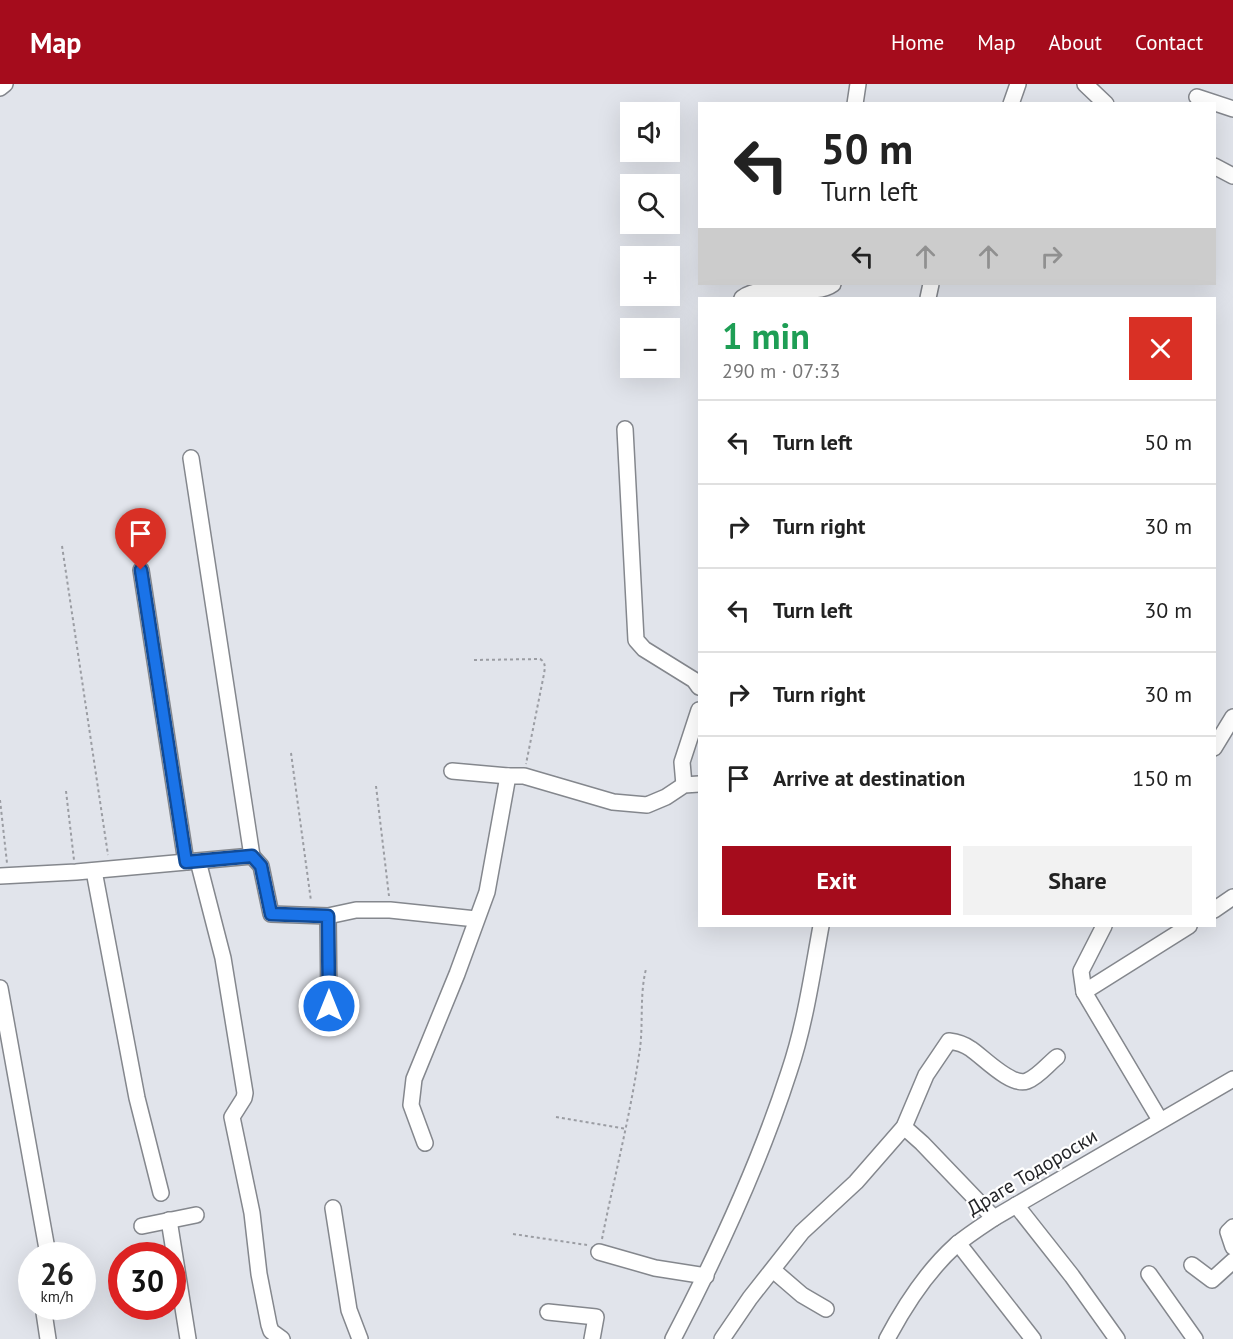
<!DOCTYPE html>
<html lang="en">
<head>
<meta charset="utf-8">
<style>
  :root { --surface:#fff; --page:#f2f2f2; --text:#222; --muted:#767676; --line:#e0e0e0; --accent:#a50c1c }
  body { margin:0; font-family:"PT Sans",sans-serif; background:var(--page); color:var(--text); height:100vh; display:flex; flex-direction:column; font-size:22px; white-space:nowrap }
  * { box-sizing:border-box; margin:0 }
  p { font-size:20px; color:var(--muted) }
  .icon { flex:none; width:33px; height:33px; fill:none; stroke:currentColor; stroke-width:2; stroke-linecap:round; stroke-linejoin:round }
  .map { position:relative; flex:1; overflow:hidden }
  .sheet { position:absolute; left:698px; top:213px; width:518px; height:630px; display:flex; flex-direction:column; background:var(--surface); border-radius:0px; box-shadow:0 6px 24px #0002 }
  .sheet>* { flex:none }
  .guide { position:absolute; left:698px; top:18px; width:518px; height:183px; border-radius:0px; box-shadow:0 6px 24px #0002; background:#fff; color:var(--text); overflow:hidden }
  .fabs { position:absolute; left:620px; top:18px; display:grid; gap:12px }
  .fabs a { display:grid; place-items:center; width:60px; height:60px; border-radius:0px; background:var(--surface); box-shadow:0 6px 24px #0002; font-size:30px }
  .speed { position:absolute; left:18px; top:1158px; display:flex; gap:12px; font-size:30px; font-weight:700; text-align:center }
  .speed>* { display:grid; place-content:center; width:78px; height:78px; border-radius:50%; background:var(--surface); box-shadow:0 6px 24px #0002; line-height:1 }
  .speed small { font-size:15px; font-weight:400 }
  .speed .limit { border:9px solid #d22; background:#fff; color:#111 }
  .pin { position:absolute; display:grid; place-items:center; width:51px; height:51px; color:#fff; margin:-62px -26px; border-radius:50% 50% 50% 0; rotate:-45deg; box-shadow:0 0 6px #0007 }
  .pin .icon { rotate:45deg }
  .me { position:absolute; width:66px; margin:-33px; rotate:0deg; stroke-linejoin:round; filter:drop-shadow(0 0 4px #0008) }
  .turn { display:flex; align-items:center; gap:21px; height:126px; padding:0 24px; font-size:27px }
  .turn .icon { width:78px; height:78px; stroke-width:2.5 }
  .turn b { display:block; font-size:42px; line-height:51px }
  .lanes { display:flex; align-items:center; height:57px; padding:0 24px; background:#0003; justify-content:center; gap:30px; direction:ltr }
  .lanes .off { opacity:.35 }
  .round { display:grid; place-items:center; flex:none; width:63px; height:63px; border-radius:0px; background:var(--page) }
  .headline { display:flex; align-items:center; justify-content:space-between; height:102px; padding:0 24px }
  h1 { font-size:36px; font-weight:700; line-height:45px; color:#1e9e55 }
  .action { display:flex; gap:12px; margin-top:auto; padding:12px 24px }
  .action a { flex:1; height:69px; border-radius:0px; background:var(--accent); color:#fff; font-size:24px; font-weight:700; line-height:69px; text-align:center }
  .action a+a { background:var(--page); color:var(--text) }
  ul { padding:0; list-style:none }
  li { display:flex; align-items:center; gap:18px; height:84px; padding:0 24px; border-top:2px solid var(--line) }
  li div { flex:1 }
  li b { display:block; font-size:22px }
  li em { font-style:normal }
  header { display:flex; align-items:center; gap:36px; box-sizing:border-box; height:84px; padding:0 30px; background:var(--accent); color:#fff }
  header strong { font-size:28px }
  nav { display:flex; gap:33px; margin-inline-start:auto; font-size:21px }
  .map>svg:first-child { display:block }
  .lines { fill:none; stroke-linecap:round; stroke-linejoin:round }
  .minor-casing { stroke:#84878d; stroke-width:18 }
  .path { stroke:#9b9da3; stroke-width:2; stroke-dasharray:3 3; stroke-linecap:butt }
  .minor { stroke:#fff; stroke-width:15 }
  .route-casing { stroke:#114b97; stroke-width:15 }
  .route { stroke:#1a73e8; stroke-width:10 }
  .labels { text-anchor:middle; stroke-width:4.5; stroke-linejoin:round; paint-order:stroke }
  .street-label { font-size:20px; fill:#242528; stroke:#fff }
</style>
</head>
<body>
<header>
<strong>Map</strong>
<nav><a>Home</a><a>Map</a><a>About</a><a>Contact</a></nav>
</header>
<div class="map">
<svg width="1233" height="1255" viewBox="0 0 1233 1255">
  <rect width="100%" height="100%" fill="#e1e4eb"/>
  <g class="lines">
    <defs>
      <g id="minor">
        <path d="M1085,0L1106,20"/>
        <path d="M0,4L5,0"/>
        <path d="M1197,13L1233,25"/>
        <path d="M855,20L858,0"/>
        <path d="M1011,20L1018,0"/>
        <path d="M1214,82L1233,92"/>
        <path d="M742,214C767,196 813,215 833,200"/>
        <path d="M928,214L931,200"/>
        <path d="M625,345L636,556L644,565L694,596L699,603"/>
        <path d="M191,374L252,772"/>
        <path d="M141,486L186,778"/>
        <path d="M1214,664L1233,633"/>
        <path d="M452,687L508,692"/>
        <path d="M684,701L682,678L699,626"/>
        <path d="M198,777L223,874L245,1009L244,1014L232,1033L252,1129L259,1190L269,1241L271,1247L282,1255"/>
        <path d="M94,787L137,1014L161,1109"/>
        <path d="M0,792L76,788L252,772L261,782L271,830L328,832L356,826H390L476,835"/>
        <path d="M1214,826L1233,813"/>
        <path d="M328,832L329,922"/>
        <path d="M0,904L47,1165L46,1172"/>
        <path d="M1084,908L1081,887L1104,842"/>
        <path d="M1160,1036L1084,908L1189,842"/>
        <path d="M904,1043L922,1059L994,1134"/>
        <path d="M425,1059L411,1021L414,995L457,890L487,808L508,692H524L613,718L647,721L666,713L684,701L699,700"/>
        <path d="M1016,1121L1072,1192L1117,1255"/>
        <path d="M333,1124L349,1226L360,1255"/>
        <path d="M169,1136L188,1255"/>
        <path d="M142,1142L196,1131"/>
        <path d="M1233,1143L1228,1148L1233,1163"/>
        <path d="M958,1159L1033,1255"/>
        <path d="M599,1168L655,1184L706,1192"/>
        <path d="M1192,1181L1212,1196L1233,1177"/>
        <path d="M773,1186L802,1211L826,1225"/>
        <path d="M1149,1190L1195,1255"/>
        <path d="M43,1222L48,1255"/>
        <path d="M548,1228L596,1233L592,1255"/>
        <path d="M673,1255C718,1169 759,1081 789,988C805,941 812,891 821,842"/>
        <path d="M722,1255L750,1214L802,1148L856,1098L904,1043L926,991L949,957C957,958 964,960 971,965C983,973 1011,1003 1027,997C1038,993 1048,980 1057,973"/>
        <path d="M887,1255C905,1221 927,1187 956,1161C968,1151 982,1142 994,1134L1233,995"/>
      </g>
    </defs>
    <!-- minor casing -->
    <use href="#minor" class="minor-casing"/>
    <!-- path -->
    <g class="path">
      <path d="M783,19L784,20"/>
      <path d="M62,462L108,771"/>
      <path d="M474,576L540,575C546,578 545,584 544,590L526,680"/>
      <path d="M291,669L311,817"/>
      <path d="M376,702L389,812"/>
      <path d="M66,707L74,776"/>
      <path d="M0,716L7,779"/>
      <path d="M556,1033L627,1045"/>
      <path d="M513,1150L587,1161"/>
      <path d="M602,1155C614,1094 630,1033 639,971C644,943 639,913 646,885"/>
    </g>
    <!-- minor -->
    <use href="#minor" class="minor"/>
  </g>
  <g class="lines">
    <defs>
      <path id="route" d="M141,486L186,778L252,772L261,782L271,830L328,832L329,922"/>
    </defs>
    <!-- route casing -->
    <use href="#route" class="route-casing"/>
    <!-- route -->
    <use href="#route" class="route"/>
  </g>
  <g class="labels">
    <!-- street labels -->
    <g class="street-label">
      <text transform="translate(1032 1088) rotate(-31)" y="7">Драге Тодороски</text>
    </g>
  </g>
</svg>
<div class="fabs">
<a><svg class="icon" aria-label="sound" viewBox="0 0 24 24"><path d="M4 9h4l5-4v14l-5-4H4zM17 9q2 3 0 6"/></svg></a>
<a><svg class="icon" aria-label="search" viewBox="0 0 24 24"><circle cx="10" cy="10" r="6"/><path d="M15 15l6 6"/></svg></a>
<a>+</a>
<a>−</a>
</div>
<div class="speed"><div>26<small>km/h</small></div><div class="limit">30</div></div>
<div class="pin" style="left:141px;top:486px;background:#d93025"><svg class="icon" aria-label="arrive" viewBox="0 0 24 24"><path d="M6 21V4h12l-3 4 3 4H6"/></svg></div>
<svg class="me" style="left:329px;top:922px" viewBox="-20 -20 40 40"><circle r="17" fill="#1a73e8" stroke="#fff" stroke-width="3"/><path d="M0-11L8 9 0 5-8 9z" fill="#fff"/></svg>
<div class="guide">
<div class="turn"><svg class="icon" aria-label="left" viewBox="0 0 24 24"><path d="M17 20v-9H6M10 6l-5 5 5 5"/></svg><div><b>50 m</b>Turn left</div></div>
<div class="lanes"><svg class="icon" aria-label="left" viewBox="0 0 24 24"><path d="M17 20v-9H6M10 6l-5 5 5 5"/></svg><svg class="icon off" aria-label="ahead" viewBox="0 0 24 24"><path d="M12 20V5M6 11l6-6 6 6"/></svg><svg class="icon off" aria-label="ahead" viewBox="0 0 24 24"><path d="M12 20V5M6 11l6-6 6 6"/></svg><svg class="icon off" aria-label="right" viewBox="0 0 24 24"><path d="M7 20v-9h11M14 6l5 5-5 5"/></svg></div>
</div>
<section class="sheet">
<div class="headline"><div><h1>1 min</h1><p>290 m · 07:33</p></div><a class="round" style="background:#d93025;color:#fff"><svg class="icon" aria-label="close" viewBox="0 0 24 24"><path d="M6 6l12 12M18 6L6 18"/></svg></a></div>
<ul>
<li><svg class="icon" aria-label="left" viewBox="0 0 24 24"><path d="M17 20v-9H6M10 6l-5 5 5 5"/></svg><div><b>Turn left</b></div><em>50 m</em></li>
<li><svg class="icon" aria-label="right" viewBox="0 0 24 24"><path d="M7 20v-9h11M14 6l5 5-5 5"/></svg><div><b>Turn right</b></div><em>30 m</em></li>
<li><svg class="icon" aria-label="left" viewBox="0 0 24 24"><path d="M17 20v-9H6M10 6l-5 5 5 5"/></svg><div><b>Turn left</b></div><em>30 m</em></li>
<li><svg class="icon" aria-label="right" viewBox="0 0 24 24"><path d="M7 20v-9h11M14 6l5 5-5 5"/></svg><div><b>Turn right</b></div><em>30 m</em></li>
<li><svg class="icon" aria-label="arrive" viewBox="0 0 24 24"><path d="M6 21V4h12l-3 4 3 4H6"/></svg><div><b>Arrive at destination</b></div><em>150 m</em></li>
</ul>
<div class="action"><a>Exit</a><a>Share</a></div>
</section>
</div>
</body>
</html>
